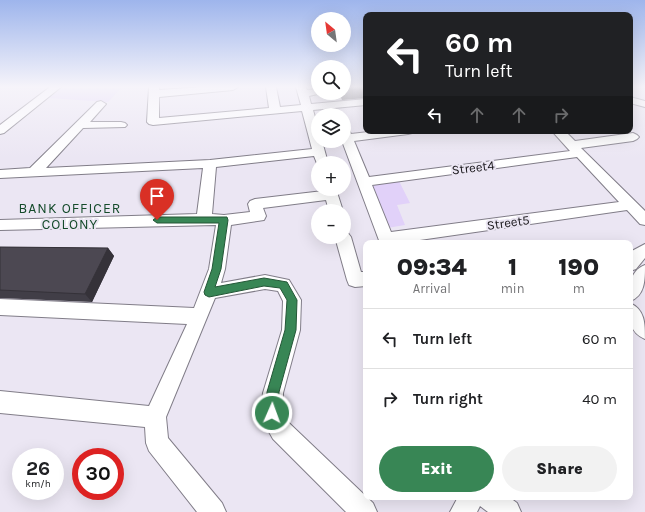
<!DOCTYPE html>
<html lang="en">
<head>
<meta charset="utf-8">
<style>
  :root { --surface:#fff; --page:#f2f2f2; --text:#202124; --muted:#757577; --line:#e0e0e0; --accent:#388655 }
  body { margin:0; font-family:Karla,sans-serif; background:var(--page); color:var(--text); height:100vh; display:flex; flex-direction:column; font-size:15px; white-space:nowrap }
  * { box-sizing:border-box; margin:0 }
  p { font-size:13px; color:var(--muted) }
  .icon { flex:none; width:22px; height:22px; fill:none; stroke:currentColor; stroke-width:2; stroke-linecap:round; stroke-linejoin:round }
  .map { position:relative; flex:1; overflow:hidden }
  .sheet { position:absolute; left:363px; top:240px; width:270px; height:260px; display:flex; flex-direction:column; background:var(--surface); border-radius:8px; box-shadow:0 4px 16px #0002 }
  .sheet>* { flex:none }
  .hud { position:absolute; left:363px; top:12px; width:270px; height:122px; border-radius:8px; box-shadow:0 4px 16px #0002; background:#202124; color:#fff; overflow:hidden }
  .needle { width:26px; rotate:331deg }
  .tools { position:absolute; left:311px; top:12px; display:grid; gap:8px }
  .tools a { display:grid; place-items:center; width:40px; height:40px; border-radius:50%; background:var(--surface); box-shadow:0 4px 16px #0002; font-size:20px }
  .speed { position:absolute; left:12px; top:448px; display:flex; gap:8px; font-size:20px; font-weight:700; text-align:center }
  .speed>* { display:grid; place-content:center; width:52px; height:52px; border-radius:50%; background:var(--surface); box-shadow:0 4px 16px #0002; line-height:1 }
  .speed small { font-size:10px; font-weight:400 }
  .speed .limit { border:6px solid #d22; background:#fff; color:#111 }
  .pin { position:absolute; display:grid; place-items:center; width:34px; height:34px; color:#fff; margin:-41px -17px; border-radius:50% 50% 50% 0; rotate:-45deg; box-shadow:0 0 4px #0007 }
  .pin .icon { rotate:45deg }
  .me { position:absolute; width:44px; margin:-22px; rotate:2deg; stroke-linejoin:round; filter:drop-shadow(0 0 3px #0008) }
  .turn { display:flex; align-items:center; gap:14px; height:84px; padding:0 16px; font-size:18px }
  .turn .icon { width:52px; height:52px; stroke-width:2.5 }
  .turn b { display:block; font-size:28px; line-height:34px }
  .lanes { display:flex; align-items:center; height:38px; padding:0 16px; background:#0003; justify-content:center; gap:20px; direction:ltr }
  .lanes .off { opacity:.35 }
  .eta { display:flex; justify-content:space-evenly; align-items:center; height:68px; text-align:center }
  .eta b { font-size:24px; font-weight:800; line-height:28px }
  .action { display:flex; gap:8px; margin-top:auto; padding:8px 16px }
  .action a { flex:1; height:46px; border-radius:24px; background:var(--accent); color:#fff; font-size:16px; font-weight:800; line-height:46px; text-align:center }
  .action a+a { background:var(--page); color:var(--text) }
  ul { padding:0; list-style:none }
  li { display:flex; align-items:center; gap:12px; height:60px; padding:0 16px; border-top:1px solid var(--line) }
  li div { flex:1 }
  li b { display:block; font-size:15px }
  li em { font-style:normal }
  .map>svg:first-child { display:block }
  .green { fill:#e1d1f9 }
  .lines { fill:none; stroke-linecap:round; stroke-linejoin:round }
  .minor-casing { stroke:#817d88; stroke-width:2 }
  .minor { fill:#fff; fill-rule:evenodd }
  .wall { fill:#413e47 }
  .shaded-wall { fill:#353239 }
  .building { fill:#4c4852; stroke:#353239 }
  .route { fill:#388655; stroke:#245737 }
  .labels { text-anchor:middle; stroke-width:4; stroke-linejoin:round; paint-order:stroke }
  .street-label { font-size:13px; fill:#19171b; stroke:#ebe6f3 }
  .neighbourhood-label { font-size:14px; letter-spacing:1px; fill:#154b2b; stroke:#ebe6f3 }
</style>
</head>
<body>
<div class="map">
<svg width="645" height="512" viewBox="0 0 645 512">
  <rect width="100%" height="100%" fill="#ebe6f3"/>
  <!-- green -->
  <g class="green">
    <path d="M63,87H122L108,102L49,98Z"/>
    <path d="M398,179L410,203L397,205L405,225L387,228L368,183Z"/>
  </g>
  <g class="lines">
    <defs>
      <g id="minor">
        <path d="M50,87H61L4,133L0,134V125Z"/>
        <path d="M149,87H159V90L204,87H238L233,90L159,97V118L269,108L266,87H276L280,107L301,105L296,87H306L307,90L318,89V93H322L309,96L311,104L366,99V105L313,110L318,128V141H322L328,163H318V166L314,156L216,167L212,214L224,215L250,212L248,204L250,201L255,199L323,191L322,189H336L343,211H329L326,200L263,208L266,216L264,220L231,225L225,269L221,283L265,275L289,280L301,300L300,330L283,393V413L289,423L373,503L377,512H346L273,439C263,422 260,412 263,393L282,330L283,301L278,291L265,289L215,298L166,417L168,438L222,503L226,512H197L149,451L146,443L145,427L0,413V391L149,406L187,324L0,315V299L194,308L209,269L216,225L0,230V220L197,214L203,168L0,178V170L30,168L97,102L101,101L106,104L90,122H121L125,123L127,125L125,127L83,128L46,168L210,160L312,149L302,111L153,125L149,124L147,122Z"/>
        <path d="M630,97L645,101V107L630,103Z"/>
        <path d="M344,127L348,128L351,134L377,131H414L412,133L408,134L354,141L369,177L570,151L552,131H565L575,141L633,133L637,135L639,137L637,139L633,141L581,148L645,211V225L640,224L627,210L399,243H380L342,141H344ZM577,157L619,202L391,232L372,185Z"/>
        <path d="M344,232L348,233L351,237L361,272H366V286L355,287L349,285L347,280L335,237H344Z"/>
        <path d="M645,244V258L636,269L630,271V252Z"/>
        <path d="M645,265C645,280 645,296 630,301C630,287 629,271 645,265Z"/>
        <path d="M630,303C645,310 645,323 645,339C628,332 630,318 630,303Z"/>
        <path d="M458,497H509L517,503L521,512H488L480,506L477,512H450Z"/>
      </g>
    </defs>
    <!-- minor casing -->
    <use href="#minor" class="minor-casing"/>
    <!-- minor -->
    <use href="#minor" class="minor"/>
  </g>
  <!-- wall -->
  <g class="wall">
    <path d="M344,87H366V98L342,100L339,93H344Z"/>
    <path d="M0,247L108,248L114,256L92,302L0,298Z"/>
  </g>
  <!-- shaded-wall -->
  <path class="shaded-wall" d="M108,248L114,256L92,302L85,294Z"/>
  <!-- building -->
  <g class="building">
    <path d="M344,87H366V89L344,91Z"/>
    <path d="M0,247L108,248L85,294L0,290Z"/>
  </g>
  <!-- sky -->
  <linearGradient id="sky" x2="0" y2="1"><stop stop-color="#9eb5ec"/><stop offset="0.55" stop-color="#f6f4fa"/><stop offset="1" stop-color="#f6f4fa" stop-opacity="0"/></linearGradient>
  <rect width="645" height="158" fill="url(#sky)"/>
  <!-- route -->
  <path class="route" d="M157,217H227L228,220L221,269L215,287L264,278L287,282L297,300L296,330L279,392L278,413L276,417L272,419L268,417L266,413L267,392L285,330L287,300L280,288L264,286L209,297L205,295L204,292L212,269L219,223H157L153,220Z"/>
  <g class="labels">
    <!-- street labels -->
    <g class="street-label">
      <text transform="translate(473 167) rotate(-7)" y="5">Street4</text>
      <text transform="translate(508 222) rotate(-8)" y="5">Street5</text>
    </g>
    <!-- neighbourhood labels -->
    <g class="neighbourhood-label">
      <text x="70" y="213">BANK OFFICER<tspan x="70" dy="16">COLONY</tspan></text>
    </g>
  </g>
</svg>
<div class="tools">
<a><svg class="needle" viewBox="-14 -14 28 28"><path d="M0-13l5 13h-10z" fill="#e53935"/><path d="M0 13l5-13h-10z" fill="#757577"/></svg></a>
<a><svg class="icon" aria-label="search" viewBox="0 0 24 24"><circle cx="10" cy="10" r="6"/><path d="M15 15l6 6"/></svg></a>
<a><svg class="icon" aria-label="layers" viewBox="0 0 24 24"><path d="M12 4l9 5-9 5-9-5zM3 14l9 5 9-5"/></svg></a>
<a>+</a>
<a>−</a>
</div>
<div class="speed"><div>26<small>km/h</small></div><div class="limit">30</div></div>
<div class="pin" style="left:157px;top:220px;background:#d93025"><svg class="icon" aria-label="arrive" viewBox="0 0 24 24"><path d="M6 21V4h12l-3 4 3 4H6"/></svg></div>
<svg class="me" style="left:272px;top:413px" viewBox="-20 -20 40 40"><circle r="17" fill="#388655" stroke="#fff" stroke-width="3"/><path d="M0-11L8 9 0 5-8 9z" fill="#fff"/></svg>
<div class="hud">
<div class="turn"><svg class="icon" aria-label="left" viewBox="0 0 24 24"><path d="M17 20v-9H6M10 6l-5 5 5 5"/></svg><div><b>60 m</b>Turn left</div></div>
<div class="lanes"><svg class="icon" aria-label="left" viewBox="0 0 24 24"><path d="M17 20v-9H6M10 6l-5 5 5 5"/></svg><svg class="icon off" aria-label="ahead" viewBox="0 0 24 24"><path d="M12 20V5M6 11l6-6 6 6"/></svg><svg class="icon off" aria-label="ahead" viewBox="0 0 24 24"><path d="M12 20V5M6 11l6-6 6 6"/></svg><svg class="icon off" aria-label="right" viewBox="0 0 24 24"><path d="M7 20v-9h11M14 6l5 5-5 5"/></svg></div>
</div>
<section class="sheet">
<div class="eta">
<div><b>09:34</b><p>Arrival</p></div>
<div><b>1</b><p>min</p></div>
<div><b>190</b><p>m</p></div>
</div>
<ul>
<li><svg class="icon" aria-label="left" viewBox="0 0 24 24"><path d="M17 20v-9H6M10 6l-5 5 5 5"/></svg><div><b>Turn left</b></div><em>60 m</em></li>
<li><svg class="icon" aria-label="right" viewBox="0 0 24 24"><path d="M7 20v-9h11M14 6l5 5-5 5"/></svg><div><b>Turn right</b></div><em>40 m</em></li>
</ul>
<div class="action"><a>Exit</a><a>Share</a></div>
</section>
</div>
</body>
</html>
